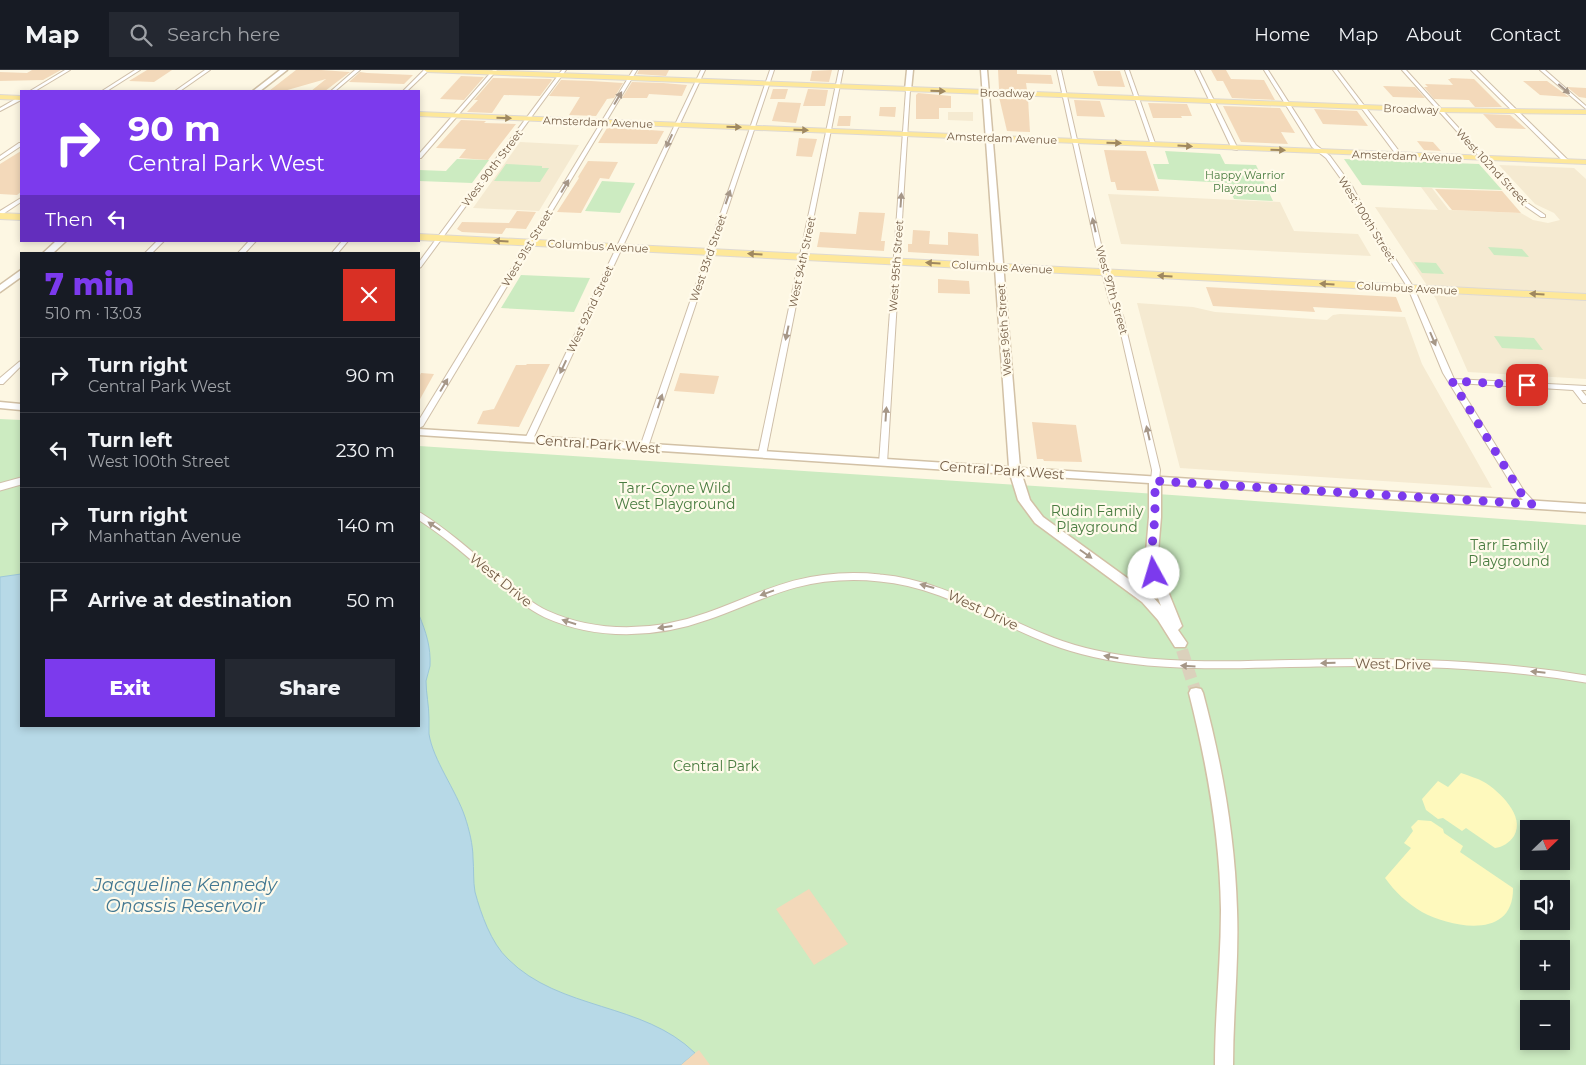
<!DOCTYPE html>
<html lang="en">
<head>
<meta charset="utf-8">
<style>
  :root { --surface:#171b24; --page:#242831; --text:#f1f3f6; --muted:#9ea1a6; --line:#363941; --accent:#7c3aed }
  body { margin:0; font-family:Montserrat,sans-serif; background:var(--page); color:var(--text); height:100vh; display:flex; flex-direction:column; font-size:19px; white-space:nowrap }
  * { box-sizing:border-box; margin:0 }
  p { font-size:16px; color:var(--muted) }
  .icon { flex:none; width:28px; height:28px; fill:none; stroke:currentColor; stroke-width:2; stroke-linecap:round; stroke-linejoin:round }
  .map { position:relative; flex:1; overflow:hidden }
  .details { position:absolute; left:20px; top:182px; width:400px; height:475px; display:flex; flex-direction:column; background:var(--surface); border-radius:0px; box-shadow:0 2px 8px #0003 }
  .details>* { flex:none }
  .banner { position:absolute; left:20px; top:20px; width:400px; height:152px; border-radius:0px; box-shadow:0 2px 8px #0003; background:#7c3aed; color:#fff; overflow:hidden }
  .needle { width:32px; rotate:67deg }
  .fabs { position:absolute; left:1520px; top:750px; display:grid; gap:10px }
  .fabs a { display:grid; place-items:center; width:50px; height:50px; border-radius:0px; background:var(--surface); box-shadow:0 2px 8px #0003; font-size:25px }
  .pin { position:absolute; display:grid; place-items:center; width:42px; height:42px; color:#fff; margin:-21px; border-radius:10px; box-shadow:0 2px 8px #0006 }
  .me { position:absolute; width:55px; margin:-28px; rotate:354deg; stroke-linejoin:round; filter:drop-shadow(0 0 4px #0008) }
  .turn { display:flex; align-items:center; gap:18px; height:105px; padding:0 25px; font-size:22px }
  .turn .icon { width:65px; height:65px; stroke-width:2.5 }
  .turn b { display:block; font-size:35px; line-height:42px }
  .then { display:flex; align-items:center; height:48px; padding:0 25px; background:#0003; gap:10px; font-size:19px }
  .round { display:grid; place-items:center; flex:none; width:52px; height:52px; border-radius:0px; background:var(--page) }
  .head { display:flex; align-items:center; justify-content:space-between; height:85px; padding:0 25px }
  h1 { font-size:30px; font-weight:800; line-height:38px; color:var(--accent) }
  .button { display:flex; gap:10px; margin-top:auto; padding:10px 25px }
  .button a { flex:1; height:58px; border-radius:0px; background:var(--accent); color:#fff; font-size:20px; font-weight:800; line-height:58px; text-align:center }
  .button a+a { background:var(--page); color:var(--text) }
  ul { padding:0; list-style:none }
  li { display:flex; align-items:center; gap:15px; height:75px; padding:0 25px; border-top:1px solid var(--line) }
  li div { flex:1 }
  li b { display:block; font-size:19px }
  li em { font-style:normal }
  header { display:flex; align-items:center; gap:30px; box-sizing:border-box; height:70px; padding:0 25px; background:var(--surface); border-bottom:1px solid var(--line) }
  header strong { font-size:24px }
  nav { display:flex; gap:28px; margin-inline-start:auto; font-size:18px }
  .search { width:350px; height:45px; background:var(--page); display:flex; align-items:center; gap:12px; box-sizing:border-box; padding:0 18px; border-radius:0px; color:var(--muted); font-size:19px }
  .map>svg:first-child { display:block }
  .residential { fill:#f5ead1 }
  .green { fill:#ccebc1; fill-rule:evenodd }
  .sand { fill:#fef9bd }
  .water { fill:#b7d9e7; stroke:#9dc7d9 }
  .building { fill:#f3d9ba }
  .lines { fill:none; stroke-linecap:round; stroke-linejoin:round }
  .secondary-tunnel { stroke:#dbd1bc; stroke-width:12; stroke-dasharray:12 6; stroke-linecap:butt }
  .pedestrian-casing { stroke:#cfbfa9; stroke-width:9 }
  .minor-casing { stroke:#cfbfa9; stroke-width:2 }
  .secondary-casing { stroke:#d2c1a6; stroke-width:3 }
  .primary-casing { stroke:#ded9d3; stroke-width:2 }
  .pedestrian { stroke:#fff; stroke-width:7 }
  .minor { fill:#fff; fill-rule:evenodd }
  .secondary { fill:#fff; fill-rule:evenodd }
  .primary { fill:#fee899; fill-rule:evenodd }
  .oneway { fill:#a69788 }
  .oneway2 { fill:#9f8860 }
  .route { stroke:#7c3aed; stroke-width:9; stroke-dasharray:0 16.2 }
  .labels { text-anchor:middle; stroke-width:4.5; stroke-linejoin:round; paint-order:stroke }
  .far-street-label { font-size:11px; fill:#765f48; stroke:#fffaea }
  .far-park-label { font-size:11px; fill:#497c40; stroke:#fffaea }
  .street-label { font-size:14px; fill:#765f48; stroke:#fffaea }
  .park-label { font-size:14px; fill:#497c40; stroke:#fffaea }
  .near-water-label { font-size:18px; font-style:italic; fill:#437892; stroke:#fffaea }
</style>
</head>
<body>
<header>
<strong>Map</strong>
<div class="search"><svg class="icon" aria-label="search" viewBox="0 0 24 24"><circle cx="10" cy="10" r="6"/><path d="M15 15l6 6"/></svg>Search here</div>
<nav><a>Home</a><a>Map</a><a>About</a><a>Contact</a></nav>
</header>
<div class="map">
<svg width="1586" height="995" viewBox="0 0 1586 995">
  <rect width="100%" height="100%" fill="#fdf7e3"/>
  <!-- residential -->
  <g class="residential">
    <path d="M948,42H973V51L948,50Z"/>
    <path d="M520,72L579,75L539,141L473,138Z"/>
    <path d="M1499,95L1574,98L1586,109V309L1468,302L1436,229L1375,137L1438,140L1421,117L1432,118L1449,140L1521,143L1533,150L1548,153L1560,150L1554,143L1535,134Z"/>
    <path d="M1108,124L1280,132L1294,161L1358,164L1371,186L1121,174Z"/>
    <path d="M1137,233L1193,237L1215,242L1327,250L1333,245L1340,244L1405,247L1422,294L1492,418L1180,398Z"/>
  </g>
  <!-- green -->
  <g class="green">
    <path d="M1165,81L1220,84L1225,94L1256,95L1273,131L1234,129L1227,113L1158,109L1153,94H1169Z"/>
    <path d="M457,89L489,90L472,113L419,111V100L446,101Z"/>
    <path d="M1344,89L1479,94L1502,120L1362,115Z"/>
    <path d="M506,94L542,96V98H549L540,112L494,111Z"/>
    <path d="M602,111L635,113L620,143L585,141Z"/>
    <path d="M1488,177L1522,179L1529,187L1494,185Z"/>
    <path d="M1414,192L1436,193L1444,204L1422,203Z"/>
    <path d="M521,205L590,208L574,242L501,238Z"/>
    <path d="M1494,266L1534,268L1543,280L1502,278Z"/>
    <path d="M0,349L21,350V656H419V376L1172,425L1586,455V995H0ZM1529,759H1561V791H1529ZM1529,819H1561V851H1529ZM1529,879H1561V911H1529ZM1529,939H1561V971H1529Z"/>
  </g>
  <!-- sand -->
  <g class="sand">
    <path d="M1461,703C1469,706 1477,708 1484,712C1499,721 1526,746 1514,766C1509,773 1503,777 1495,778L1466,758L1462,761L1443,748L1438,749L1426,740L1422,729L1438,711L1448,717Z"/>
    <path d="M1418,750L1431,751L1443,759L1444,763L1463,776L1460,782L1513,818C1514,870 1452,858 1422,842C1407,833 1395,822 1385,808L1411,778L1404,773L1413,761L1411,757Z"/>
  </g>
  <!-- water -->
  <path class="water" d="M21,504V656H419V545C426,562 431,577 430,596C429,601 427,606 426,611C426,623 429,636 429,648C429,654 429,658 429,664C433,690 456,720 465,747C469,759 473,775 473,788C474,799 473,811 475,822C481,844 491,873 508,889C560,941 643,932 695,983L681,995H0V507Z"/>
  <!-- building -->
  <g class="building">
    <path d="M32,0H61L43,10L0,11V2L27,3Z"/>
    <path d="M147,0H172L154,12L129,11Z"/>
    <path d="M296,0H321L350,2L325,21H311L326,9L284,21H269Z"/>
    <path d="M639,0H669L666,6L637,4Z"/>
    <path d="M832,0L829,12L810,11L812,1Z"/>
    <path d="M998,0H1017V4L1051,5L1053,14L1026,13L1027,20L999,19Z"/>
    <path d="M1211,0H1226L1231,9L1264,10L1275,30L1232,28L1223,11H1217Z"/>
    <path d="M1093,1H1120L1125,17L1098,16Z"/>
    <path d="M360,2L367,3L413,5L404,14L349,12Z"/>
    <path d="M461,6L484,7L464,30L440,29Z"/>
    <path d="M493,8L551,9L552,10L540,26L504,25L492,43L467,42L478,30H474Z"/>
    <path d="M1450,8L1474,9L1502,37H1475L1469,30L1434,29L1424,17H1428L1425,14L1453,15L1448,9H1451Z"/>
    <path d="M561,10L591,11L623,13L614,28L607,29L596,46L569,45L580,27L549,26Z"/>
    <path d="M1523,11H1547L1569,27L1540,25Z"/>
    <path d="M632,12L663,13L687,15L682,26L649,24L647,28H622Z"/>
    <path d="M1383,16L1415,17L1425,28L1393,27Z"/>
    <path d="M1567,17L1586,18V28L1579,27Z"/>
    <path d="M773,19H788L785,29H770Z"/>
    <path d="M808,19L828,20L825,36H803Z"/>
    <path d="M918,23L951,26V38H939V49H916V25Z"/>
    <path d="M999,27L1028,28L1030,62L1007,61Z"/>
    <path d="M1074,30L1100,31L1105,47L1077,46Z"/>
    <path d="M778,32L801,33L796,53L772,51Z"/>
    <path d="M1148,33L1187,34L1192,46H1181L1182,48H1153Z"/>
    <path d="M1223,36L1280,38L1295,63L1281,62L1288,74L1241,72Z"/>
    <path d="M880,37H896L895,47L879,46Z"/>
    <path d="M1314,39L1357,41L1368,56L1323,54Z"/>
    <path d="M1483,44L1510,45L1526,59L1496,58Z"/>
    <path d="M839,46H851L850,56H837Z"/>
    <path d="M461,50L486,51L484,53L516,54L488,90L459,88L466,79L436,78Z"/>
    <path d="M607,58L636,59L664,61L657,74L598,73Z"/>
    <path d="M799,68L817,69L812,87L796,86Z"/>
    <path d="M1417,71L1433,72L1441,81L1424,80Z"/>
    <path d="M1104,80L1146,81L1159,121L1117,120L1115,112H1111Z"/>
    <path d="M21,81V122L17,125L0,124V94Z"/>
    <path d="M588,91L618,92L609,109L600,108L581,143L557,142L579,108L578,107Z"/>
    <path d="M1435,119L1502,121L1521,143L1452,140Z"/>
    <path d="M517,141L536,142L526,159L506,158L502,164L462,162L457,159L462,152L509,153Z"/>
    <path d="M859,142L885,143L881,171H885L884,181L817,177L820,162L856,164Z"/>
    <path d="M913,160L930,161L929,174L948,175V162L978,164L979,186L908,182V174H912Z"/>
    <path d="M938,209L969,211L970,224L938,223Z"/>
    <path d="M1206,217L1396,227L1402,242L1313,237L1315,242L1213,236Z"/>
    <path d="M527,294H550L519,357L477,354L483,341L494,339L516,295H526Z"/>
    <path d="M421,303L434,304L419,331V307Z"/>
    <path d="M680,303L719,306L714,324L674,321Z"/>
    <path d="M1032,352L1076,355L1082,392L1044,391L1043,389H1037Z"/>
    <path d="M809,819L848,874L814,895L776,839Z"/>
    <path d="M699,980L710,995H681L695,983Z"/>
  </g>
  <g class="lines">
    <!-- secondary-tunnel -->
    <path class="secondary-tunnel" d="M1182,580L1196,623"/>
    <defs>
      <g id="pedestrian">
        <path d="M0,417L21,411"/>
        <path d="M419,446C449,465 474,488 501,511C515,523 529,536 546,544C597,567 656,565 708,546C737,536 765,522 795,514C822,507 852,505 880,508C939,513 988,545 1042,567C1070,579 1100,586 1131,590C1192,598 1254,594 1316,593C1406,591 1497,594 1586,609"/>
      </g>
      <g id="minor">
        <path d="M65,0H70L35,21H30Z"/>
        <path d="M135,0H140L107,21H102Z"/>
        <path d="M205,0H210L180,21H175Z"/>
        <path d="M355,0H360L335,21H331Z"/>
        <path d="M424,0H429L407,21H403Z"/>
        <path d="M493,0H497L421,88H419V84Z"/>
        <path d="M562,0H566L421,197L419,198V192Z"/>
        <path d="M633,0H637L423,356L419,358V350Z"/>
        <path d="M701,0H705L533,369L532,371H526L525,369Z"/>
        <path d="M770,0H774L648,377L647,379H641L640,377Z"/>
        <path d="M839,0H843L766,385L762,387L758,385Z"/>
        <path d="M1057,0H1061L1106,196L1116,233L1123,246L1160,400L1159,411L1155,414L1151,411L1152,400L1117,246L1110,233L1100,196Z"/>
        <path d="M1125,0H1129L1156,76L1151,75Z"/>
        <path d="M1195,0H1199L1238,79L1237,80L1232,79Z"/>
        <path d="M1264,0H1268L1316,75L1330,86L1352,116L1369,148L1414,218L1454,309L1586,316V320H1581L1586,326V333H1583L1573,320L1457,313L1524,421L1536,434L1535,436H1529L1518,425L1443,303L1408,218L1363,148L1346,116L1326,88L1312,77Z"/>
        <path d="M1333,0H1337L1402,85V87H1398Z"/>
        <path d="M1402,0H1406L1526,132L1545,145V147H1541L1522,134Z"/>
        <path d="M1471,0H1476L1569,91V93H1565Z"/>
        <path d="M1540,0H1545L1586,36V39Z"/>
        <path d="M908,19L910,20L887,393L883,395L879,393L906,20Z"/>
        <path d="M19,27H21V30L0,41V38Z"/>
        <path d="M19,73H21V76L0,90V86Z"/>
        <path d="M21,128V132L0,146V141Z"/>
        <path d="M157,171H164L151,184H144Z"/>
        <path d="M249,171H256L244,184H237Z"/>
        <path d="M342,171H348L337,184H331Z"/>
        <path d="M21,291V296L3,314H0V308L19,292Z"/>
      </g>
      <g id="secondary">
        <path d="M280,0H287L260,21H253Z"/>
        <path d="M907,0H913L911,20L908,22L905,20Z"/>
        <path d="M981,0H987L1020,398L1586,434V442L1161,414V447L1157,494L1182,556L1178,560L1187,573L1185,577H1175L1158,550L1142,532L1035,453L1018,430L1010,404L419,365V359L1009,397ZM1022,405L1149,413V447L1145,494L1161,536L1152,526L1043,447L1030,430Z"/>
        <path d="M56,171H66L52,184H42Z"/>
        <path d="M21,200V207L0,222V215Z"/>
        <path d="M0,332L21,334V340L0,338Z"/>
        <path d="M1196,618L1201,619L1203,623C1222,694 1235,766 1237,840C1239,891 1233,943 1233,995H1215C1215,943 1221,892 1221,840C1220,766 1207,694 1189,623L1191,619Z"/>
      </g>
      <g id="primary">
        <path d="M424,0H480L1439,38L1586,40V44L1439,42L427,2Z"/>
        <path d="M0,25L21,26V30L0,29Z"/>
        <path d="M419,42L1586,90V94L419,46Z"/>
        <path d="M0,143L21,144V150L0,149Z"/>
        <path d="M419,164L1586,224V230L419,170Z"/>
      </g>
    </defs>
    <!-- pedestrian casing -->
    <use href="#pedestrian" class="pedestrian-casing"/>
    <!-- minor casing -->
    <use href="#minor" class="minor-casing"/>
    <!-- secondary casing -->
    <use href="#secondary" class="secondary-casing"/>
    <!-- primary casing -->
    <use href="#primary" class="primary-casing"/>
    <!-- pedestrian -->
    <use href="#pedestrian" class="pedestrian"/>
    <!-- minor -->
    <use href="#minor" class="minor"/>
    <!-- secondary -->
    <use href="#secondary" class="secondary"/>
    <!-- primary -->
    <use href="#primary" class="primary"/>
  </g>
  <!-- one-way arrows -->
  <defs><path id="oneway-solid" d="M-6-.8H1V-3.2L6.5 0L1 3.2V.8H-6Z" transform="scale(1.25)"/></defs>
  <g class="oneway">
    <use href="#oneway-solid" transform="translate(1564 19) rotate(41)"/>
    <use href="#oneway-solid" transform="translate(618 28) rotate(-59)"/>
    <use href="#oneway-solid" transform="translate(669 71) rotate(115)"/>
    <use href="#oneway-solid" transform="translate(565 116) rotate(-59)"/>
    <use href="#oneway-solid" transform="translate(728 127) rotate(-71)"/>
    <use href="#oneway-solid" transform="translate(901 130) rotate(-86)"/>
    <use href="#oneway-solid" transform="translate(1094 155) rotate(-103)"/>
    <use href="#oneway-solid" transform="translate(787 263) rotate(102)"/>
    <use href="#oneway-solid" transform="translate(1433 269) rotate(67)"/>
    <use href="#oneway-solid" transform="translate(563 297) rotate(115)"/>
    <use href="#oneway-solid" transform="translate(444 315) rotate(-59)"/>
    <use href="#oneway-solid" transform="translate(660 331) rotate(-71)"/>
    <use href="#oneway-solid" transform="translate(886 344) rotate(-86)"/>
    <use href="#oneway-solid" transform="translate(1148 363) rotate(-103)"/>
    <use href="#oneway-solid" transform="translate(434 456) rotate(-146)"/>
    <use href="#oneway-solid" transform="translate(1086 484) rotate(35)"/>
    <use href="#oneway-solid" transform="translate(927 516) rotate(-165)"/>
    <use href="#oneway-solid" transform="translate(767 523) rotate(160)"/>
    <use href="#oneway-solid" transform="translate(569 552) rotate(-162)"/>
    <use href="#oneway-solid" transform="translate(665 557) rotate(172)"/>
    <use href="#oneway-solid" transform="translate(1111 587) rotate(-170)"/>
    <use href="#oneway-solid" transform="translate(1328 593) rotate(179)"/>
    <use href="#oneway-solid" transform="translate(1188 596) rotate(-177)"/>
    <use href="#oneway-solid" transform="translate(1538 602) rotate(-174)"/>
  </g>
  <g class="oneway2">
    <use href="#oneway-solid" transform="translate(938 21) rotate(2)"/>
    <use href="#oneway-solid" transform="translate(504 48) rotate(2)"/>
    <use href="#oneway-solid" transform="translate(734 57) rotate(2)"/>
    <use href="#oneway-solid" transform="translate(801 60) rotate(2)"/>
    <use href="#oneway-solid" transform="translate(1114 73) rotate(2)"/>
    <use href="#oneway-solid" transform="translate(1185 76) rotate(3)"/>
    <use href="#oneway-solid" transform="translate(1278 80) rotate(2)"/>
    <use href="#oneway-solid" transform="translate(501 171) rotate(-177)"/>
    <use href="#oneway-solid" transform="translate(755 184) rotate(-177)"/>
    <use href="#oneway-solid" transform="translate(933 193) rotate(-177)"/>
    <use href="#oneway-solid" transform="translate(1165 206) rotate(-177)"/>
    <use href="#oneway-solid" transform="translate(1327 214) rotate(-177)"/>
    <use href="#oneway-solid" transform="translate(1537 224) rotate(-177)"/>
  </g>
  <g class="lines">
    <!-- route -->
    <path class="route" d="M1154,503L1151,487L1155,447V411L1532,434L1521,423L1452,311L1527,315"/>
  </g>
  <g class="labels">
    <!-- far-street labels -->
    <g class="far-street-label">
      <text transform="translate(1007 23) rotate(1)" y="4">Broadway</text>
      <text transform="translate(1411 39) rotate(2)" y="4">Broadway</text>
      <text transform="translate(598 52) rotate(2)" y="4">Amsterdam Avenue</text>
      <text transform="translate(1002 68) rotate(2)" y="4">Amsterdam Avenue</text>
      <text transform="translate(1407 86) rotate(2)" y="4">Amsterdam Avenue</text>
      <text transform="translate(1492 97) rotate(47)" y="4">West 102nd Street</text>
      <text transform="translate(492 98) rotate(-53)" y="4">West 90th Street</text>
      <text transform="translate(1367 149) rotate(58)" y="4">West 100th Street</text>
      <text transform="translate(598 176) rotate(3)" y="4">Columbus Avenue</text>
      <text transform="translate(527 178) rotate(-59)" y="4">West 91st Street</text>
      <text transform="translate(708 188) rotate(-71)" y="4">West 93rd Street</text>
      <text transform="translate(802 192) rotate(-78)" y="4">West 94th Street</text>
      <text transform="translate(896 196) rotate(-86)" y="4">West 95th Street</text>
      <text transform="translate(1002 197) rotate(3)" y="4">Columbus Avenue</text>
      <text transform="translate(1407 218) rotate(3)" y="4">Columbus Avenue</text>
      <text transform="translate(1112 220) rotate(74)" y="4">West 97th Street</text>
      <text transform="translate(590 239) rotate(-65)" y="4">West 92nd Street</text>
      <text transform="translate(1004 260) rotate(-94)" y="4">West 96th Street</text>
    </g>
    <!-- far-park labels -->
    <g class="far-park-label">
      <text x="1245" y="109">Happy Warrior<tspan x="1245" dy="13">Playground</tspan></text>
    </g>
    <!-- street labels -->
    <g class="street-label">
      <text transform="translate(598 374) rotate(4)" y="5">Central Park West</text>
      <text transform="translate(1002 400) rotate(4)" y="5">Central Park West</text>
      <text transform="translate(501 510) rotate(39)" y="5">West Drive</text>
      <text transform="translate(983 540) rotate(25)" y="5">West Drive</text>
      <text transform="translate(1393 594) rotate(1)" y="5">West Drive</text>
    </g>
    <!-- park labels -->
    <g class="park-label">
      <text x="675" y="423">Tarr-Coyne Wild<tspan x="675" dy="16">West Playground</tspan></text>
      <text x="1097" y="446">Rudin Family<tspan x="1097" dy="16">Playground</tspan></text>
      <text x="1509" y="480">Tarr Family<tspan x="1509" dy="16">Playground</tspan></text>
      <text x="716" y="701">Central Park</text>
    </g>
    <!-- near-water labels -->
    <g class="near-water-label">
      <text x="185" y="821">Jacqueline Kennedy<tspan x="185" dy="21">Onassis Reservoir</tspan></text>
    </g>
  </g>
</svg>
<div class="fabs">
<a><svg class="needle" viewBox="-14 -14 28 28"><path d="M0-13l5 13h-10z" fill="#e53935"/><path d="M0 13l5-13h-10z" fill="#9ea1a6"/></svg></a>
<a><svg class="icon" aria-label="sound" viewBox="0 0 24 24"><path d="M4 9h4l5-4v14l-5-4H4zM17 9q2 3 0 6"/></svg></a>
<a>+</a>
<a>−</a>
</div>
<div class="pin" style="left:1527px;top:315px;background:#d93025"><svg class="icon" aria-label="arrive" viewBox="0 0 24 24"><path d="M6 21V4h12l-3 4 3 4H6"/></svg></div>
<svg class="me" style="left:1154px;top:503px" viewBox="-20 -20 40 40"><circle r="19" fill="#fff"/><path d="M0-13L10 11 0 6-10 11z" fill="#7c3aed"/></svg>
<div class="banner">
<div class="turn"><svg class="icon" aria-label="right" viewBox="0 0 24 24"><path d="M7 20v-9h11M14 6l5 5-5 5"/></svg><div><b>90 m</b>Central Park West</div></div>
<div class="then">Then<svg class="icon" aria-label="left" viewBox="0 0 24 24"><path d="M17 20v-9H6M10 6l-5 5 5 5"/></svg></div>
</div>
<section class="details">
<div class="head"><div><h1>7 min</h1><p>510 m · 13:03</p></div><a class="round" style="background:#d93025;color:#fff"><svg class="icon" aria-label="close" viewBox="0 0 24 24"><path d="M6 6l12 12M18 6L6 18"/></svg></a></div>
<ul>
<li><svg class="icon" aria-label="right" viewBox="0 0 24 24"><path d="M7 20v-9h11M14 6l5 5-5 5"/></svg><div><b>Turn right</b><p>Central Park West</p></div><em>90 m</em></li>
<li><svg class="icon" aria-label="left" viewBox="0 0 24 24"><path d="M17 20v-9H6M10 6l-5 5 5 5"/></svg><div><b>Turn left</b><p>West 100th Street</p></div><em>230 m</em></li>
<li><svg class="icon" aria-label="right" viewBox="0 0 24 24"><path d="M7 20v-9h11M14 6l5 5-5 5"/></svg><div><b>Turn right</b><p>Manhattan Avenue</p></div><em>140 m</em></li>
<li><svg class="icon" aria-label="arrive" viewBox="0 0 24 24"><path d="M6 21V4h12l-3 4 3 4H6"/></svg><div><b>Arrive at destination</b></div><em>50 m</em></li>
</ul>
<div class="button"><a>Exit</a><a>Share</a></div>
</section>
</div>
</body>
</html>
